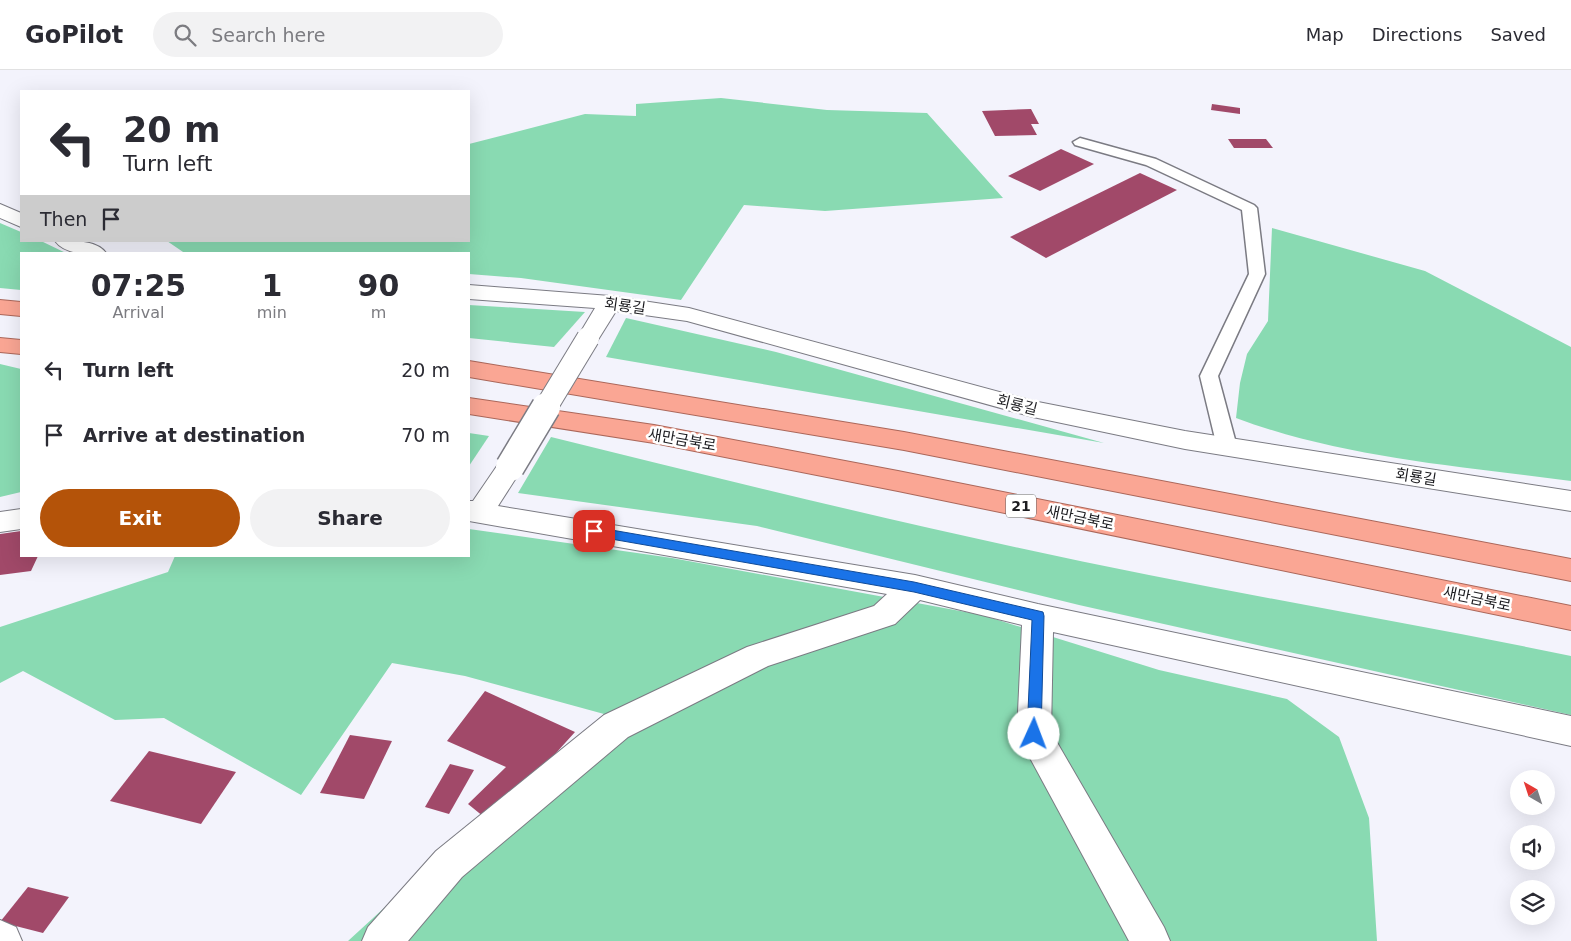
<!DOCTYPE html>
<html lang="en">
<head>
<meta charset="utf-8">
<style>
  :root { --surface:#fff; --page:#f2f2f3; --text:#2b2b33; --muted:#7c7c81; --line:#e1e1e2; --accent:#b45309 }
  body { margin:0; font-family:"DejaVu Sans","Noto Sans KR",sans-serif; background:var(--page); color:var(--text); height:100vh; display:flex; flex-direction:column; font-size:19px; white-space:nowrap }
  * { box-sizing:border-box; margin:0 }
  p { font-size:16px; color:var(--muted) }
  .icon { flex:none; width:28px; height:28px; fill:none; stroke:currentColor; stroke-width:2; stroke-linecap:round; stroke-linejoin:round }
  .map { position:relative; flex:1; overflow:hidden }
  .panel { position:absolute; left:20px; top:182px; width:450px; height:305px; display:flex; flex-direction:column; background:var(--surface); border-radius:0px; box-shadow:0 5px 20px #0002 }
  .panel>* { flex:none }
  .banner { position:absolute; left:20px; top:20px; width:450px; height:152px; border-radius:0px; box-shadow:0 5px 20px #0002; background:#fff; color:var(--text); overflow:hidden }
  .needle { width:32px; rotate:321deg }
  .buttons { position:absolute; left:1510px; top:700px; display:grid; gap:10px }
  .buttons a { display:grid; place-items:center; width:45px; height:45px; border-radius:50%; background:var(--surface); box-shadow:0 5px 20px #0002; font-size:25px }
  .pin { position:absolute; display:grid; place-items:center; width:42px; height:42px; color:#fff; margin:-21px; border-radius:10px; box-shadow:0 2px 8px #0006 }
  .me { position:absolute; width:55px; margin:-28px; rotate:2deg; stroke-linejoin:round; filter:drop-shadow(0 0 4px #0008) }
  .turn { display:flex; align-items:center; gap:18px; height:105px; padding:0 20px; font-size:22px }
  .turn .icon { width:65px; height:65px; stroke-width:2.5 }
  .turn b { display:block; font-size:35px; line-height:42px }
  .then { display:flex; align-items:center; height:48px; padding:0 20px; background:#0003; gap:10px; font-size:19px }
  .eta { display:flex; justify-content:space-evenly; align-items:center; height:85px; text-align:center }
  .eta b { font-size:30px; font-weight:800; line-height:35px }
  .button { display:flex; gap:10px; margin-top:auto; padding:10px 20px }
  .button a { flex:1; height:58px; border-radius:30px; background:var(--accent); color:#fff; font-size:20px; font-weight:800; line-height:58px; text-align:center }
  .button a+a { background:var(--page); color:var(--text) }
  ul { padding:0; list-style:none }
  li { display:flex; align-items:center; gap:15px; height:65px; padding:0 20px }
  li div { flex:1 }
  li b { display:block; font-size:19px }
  li em { font-style:normal }
  header { display:flex; align-items:center; gap:30px; box-sizing:border-box; height:70px; padding:0 25px; background:var(--surface); border-bottom:1px solid var(--line) }
  header strong { font-size:24px }
  nav { display:flex; gap:28px; margin-inline-start:auto; font-size:18px }
  .search { width:350px; height:45px; background:var(--page); display:flex; align-items:center; gap:12px; box-sizing:border-box; padding:0 18px; border-radius:28px; color:var(--muted); font-size:19px }
  .map>svg:first-child { display:block }
  .green { fill:#89dab2 }
  .building { fill:#a14969 }
  .lines { fill:none; stroke-linecap:round; stroke-linejoin:round }
  .service-casing { stroke:#7b7b83; stroke-width:3 }
  .minor-casing { stroke:#7b7b83; stroke-width:2 }
  .trunk-casing { stroke:#ab675a; stroke-width:2 }
  .service { fill:#fff; fill-rule:evenodd }
  .minor { fill:#fff; fill-rule:evenodd }
  .trunk { fill:#faa694; fill-rule:evenodd }
  .minor-bridge-far1-casing { stroke:#7b7b83; stroke-width:24; stroke-linecap:butt }
  .minor-bridge-casing { stroke:#7b7b83; stroke-width:31; stroke-linecap:butt }
  .minor-bridge-far1 { stroke:#fff; stroke-width:22 }
  .minor-bridge { stroke:#fff; stroke-width:28 }
  .route { fill:#1a73e8; stroke:#114b97 }
  .labels { text-anchor:middle; stroke-width:5; stroke-linejoin:round; paint-order:stroke }
  .shield { fill:#fff; stroke:#606063; stroke-width:1 }
  .shield-label { font-size:14px; font-weight:bold; fill:#1c1c20 }
  .street-label { font-size:15px; fill:#1c1c20; stroke:#fff }
</style>
</head>
<body>
<header>
<strong>GoPilot</strong>
<div class="search"><svg class="icon" aria-label="search" viewBox="0 0 24 24"><circle cx="10" cy="10" r="6"/><path d="M15 15l6 6"/></svg>Search here</div>
<nav><a>Map</a><a>Directions</a><a>Saved</a></nav>
</header>
<div class="map">
<svg width="1571" height="871" viewBox="0 0 1571 871">
  <rect width="100%" height="100%" fill="#f3f3fc"/>
  <!-- green -->
  <g class="green">
    <path d="M721,28L827,40L927,43L1003,128L825,141L744,135L681,230L521,208L469,204V184H186L167,171H469V74L585,44L636,46V34Z"/>
    <path d="M0,153L21,162V171H41L68,184H21V220L0,218Z"/>
    <path d="M1272,158L1425,201L1571,277V411C1458,396 1343,388 1236,348L1240,313L1247,284L1268,251Z"/>
    <path d="M469,235L585,242L554,277L469,268Z"/>
    <path d="M626,248L776,282L1104,373L606,287Z"/>
    <path d="M0,294L21,299V422L0,427Z"/>
    <path d="M469,363L489,366L469,396Z"/>
    <path d="M551,367C749,416 948,465 1149,505C1289,533 1431,557 1571,586V645L1079,535L757,456L518,423Z"/>
    <path d="M469,459L672,488L982,545L1159,600L1287,629L1339,667L1369,748L1377,871H348L384,838L467,779L577,668L604,644L465,606L392,593L301,725L164,648L115,650L23,601L0,613V557L168,502L175,486H469Z"/>
  </g>
  <!-- building -->
  <g class="building">
    <path d="M1212,34L1240,38V44L1211,40Z"/>
    <path d="M1031,39L1039,54H1031L1037,65L995,66L982,41Z"/>
    <path d="M1228,69H1266L1273,78H1234Z"/>
    <path d="M1061,79L1094,94L1040,121L1008,106Z"/>
    <path d="M1140,103L1177,120L1046,188L1010,167Z"/>
    <path d="M21,461V486H38L31,501L0,505V464Z"/>
    <path d="M485,621L575,662L537,704L484,747L468,734L506,697L447,671Z"/>
    <path d="M350,665L392,671L364,729L320,723Z"/>
    <path d="M149,681L236,702L201,754L110,731Z"/>
    <path d="M450,694L474,700L449,744L425,737Z"/>
    <path d="M28,817L69,827L43,863L0,852Z"/>
  </g>
  <g class="lines">
    <defs>
      <path id="service" d="M1080,68L1156,89L1254,135L1257,138L1265,204L1218,306L1237,377L1234,382L1227,384L1220,382L1217,377L1200,306L1249,204L1242,140L1146,95L1075,75L1073,72Z"/>
      <g id="minor">
        <path d="M0,134L21,143V157L0,148Z"/>
        <path d="M55,171C71,171 97,169 107,184C91,184 66,186 55,171Z"/>
        <path d="M469,215L610,226L689,238L1033,331L1185,361L1571,421V441L1185,379L1033,347L687,251L616,241L596,273L588,275L580,273L577,268L595,238L469,229Z"/>
        <path d="M510,388L519,390L523,397L498,436L915,505L1038,534L1571,646V676L1053,562L1051,662L1164,857L1170,871H1129L1017,664L1022,555L920,530L895,554L768,596L628,667L462,807L408,871H362L368,857L436,781L604,645L747,577L874,536L887,524L469,451V431H473L501,390Z"/>
        <path d="M21,439V459L0,462V442Z"/>
        <path d="M0,850L16,857L22,871H0Z"/>
      </g>
      <g id="trunk">
        <path d="M0,230L21,232V246L0,244Z"/>
        <path d="M0,268L21,270V284L0,282Z"/>
        <path d="M469,291L904,362L1571,489V511L904,380L469,307Z"/>
        <path d="M469,328L654,355L898,401L1571,536V560L898,421L654,373L469,344Z"/>
      </g>
    </defs>
    <!-- service casing -->
    <use href="#service" class="service-casing"/>
    <!-- minor casing -->
    <use href="#minor" class="minor-casing"/>
    <!-- trunk casing -->
    <use href="#trunk" class="trunk-casing"/>
    <!-- service -->
    <use href="#service" class="service"/>
    <!-- minor -->
    <use href="#minor" class="minor"/>
    <!-- trunk -->
    <use href="#trunk" class="trunk"/>
    <defs>
      <path id="minor-bridge-far1" d="M545,339L588,268"/>
      <path id="minor-bridge" d="M510,397L546,337"/>
    </defs>
    <!-- minor-bridge-far1 casing -->
    <use href="#minor-bridge-far1" class="minor-bridge-far1-casing"/>
    <!-- minor-bridge casing -->
    <use href="#minor-bridge" class="minor-bridge-casing"/>
    <!-- minor-bridge-far1 -->
    <use href="#minor-bridge-far1" class="minor-bridge-far1"/>
    <!-- minor-bridge -->
    <use href="#minor-bridge" class="minor-bridge"/>
  </g>
  <!-- route -->
  <path class="route" d="M594,457L914,512L1043,542L1044,546L1041,664L1039,668L1034,670L1029,668L1027,664L1032,550L914,522L594,466L588,461Z"/>
  <g class="labels">
    <!-- shield labels -->
    <rect class="shield" x="1006" y="424.5" width="30" height="23" rx="4"/>
    <g class="shield-label">
      <text x="1021" y="441">21</text>
    </g>
    <!-- street labels -->
    <g class="street-label">
      <text transform="translate(625 236) rotate(8)" y="5">회룡길</text>
      <text transform="translate(1017 335) rotate(14)" y="5">회룡길</text>
      <text transform="translate(682 370) rotate(10)" y="5">새만금북로</text>
      <text transform="translate(1416 407) rotate(9)" y="5">회룡길</text>
      <text transform="translate(1080 448) rotate(12)" y="5">새만금북로</text>
      <text transform="translate(1477 529) rotate(12)" y="5">새만금북로</text>
    </g>
  </g>
</svg>
<div class="buttons">
<a><svg class="needle" viewBox="-14 -14 28 28"><path d="M0-13l5 13h-10z" fill="#e53935"/><path d="M0 13l5-13h-10z" fill="#7c7c81"/></svg></a>
<a><svg class="icon" aria-label="sound" viewBox="0 0 24 24"><path d="M4 9h4l5-4v14l-5-4H4zM17 9q2 3 0 6"/></svg></a>
<a><svg class="icon" aria-label="layers" viewBox="0 0 24 24"><path d="M12 4l9 5-9 5-9-5zM3 14l9 5 9-5"/></svg></a>
</div>
<div class="pin" style="left:594px;top:461px;background:#d93025"><svg class="icon" aria-label="arrive" viewBox="0 0 24 24"><path d="M6 21V4h12l-3 4 3 4H6"/></svg></div>
<svg class="me" style="left:1034px;top:664px" viewBox="-20 -20 40 40"><circle r="19" fill="#fff"/><path d="M0-13L10 11 0 6-10 11z" fill="#1a73e8"/></svg>
<div class="banner">
<div class="turn"><svg class="icon" aria-label="left" viewBox="0 0 24 24"><path d="M17 20v-9H6M10 6l-5 5 5 5"/></svg><div><b>20 m</b>Turn left</div></div>
<div class="then">Then<svg class="icon" aria-label="arrive" viewBox="0 0 24 24"><path d="M6 21V4h12l-3 4 3 4H6"/></svg></div>
</div>
<section class="panel">
<div class="eta">
<div><b>07:25</b><p>Arrival</p></div>
<div><b>1</b><p>min</p></div>
<div><b>90</b><p>m</p></div>
</div>
<ul>
<li><svg class="icon" aria-label="left" viewBox="0 0 24 24"><path d="M17 20v-9H6M10 6l-5 5 5 5"/></svg><div><b>Turn left</b></div><em>20 m</em></li>
<li><svg class="icon" aria-label="arrive" viewBox="0 0 24 24"><path d="M6 21V4h12l-3 4 3 4H6"/></svg><div><b>Arrive at destination</b></div><em>70 m</em></li>
</ul>
<div class="button"><a>Exit</a><a>Share</a></div>
</section>
</div>
</body>
</html>
